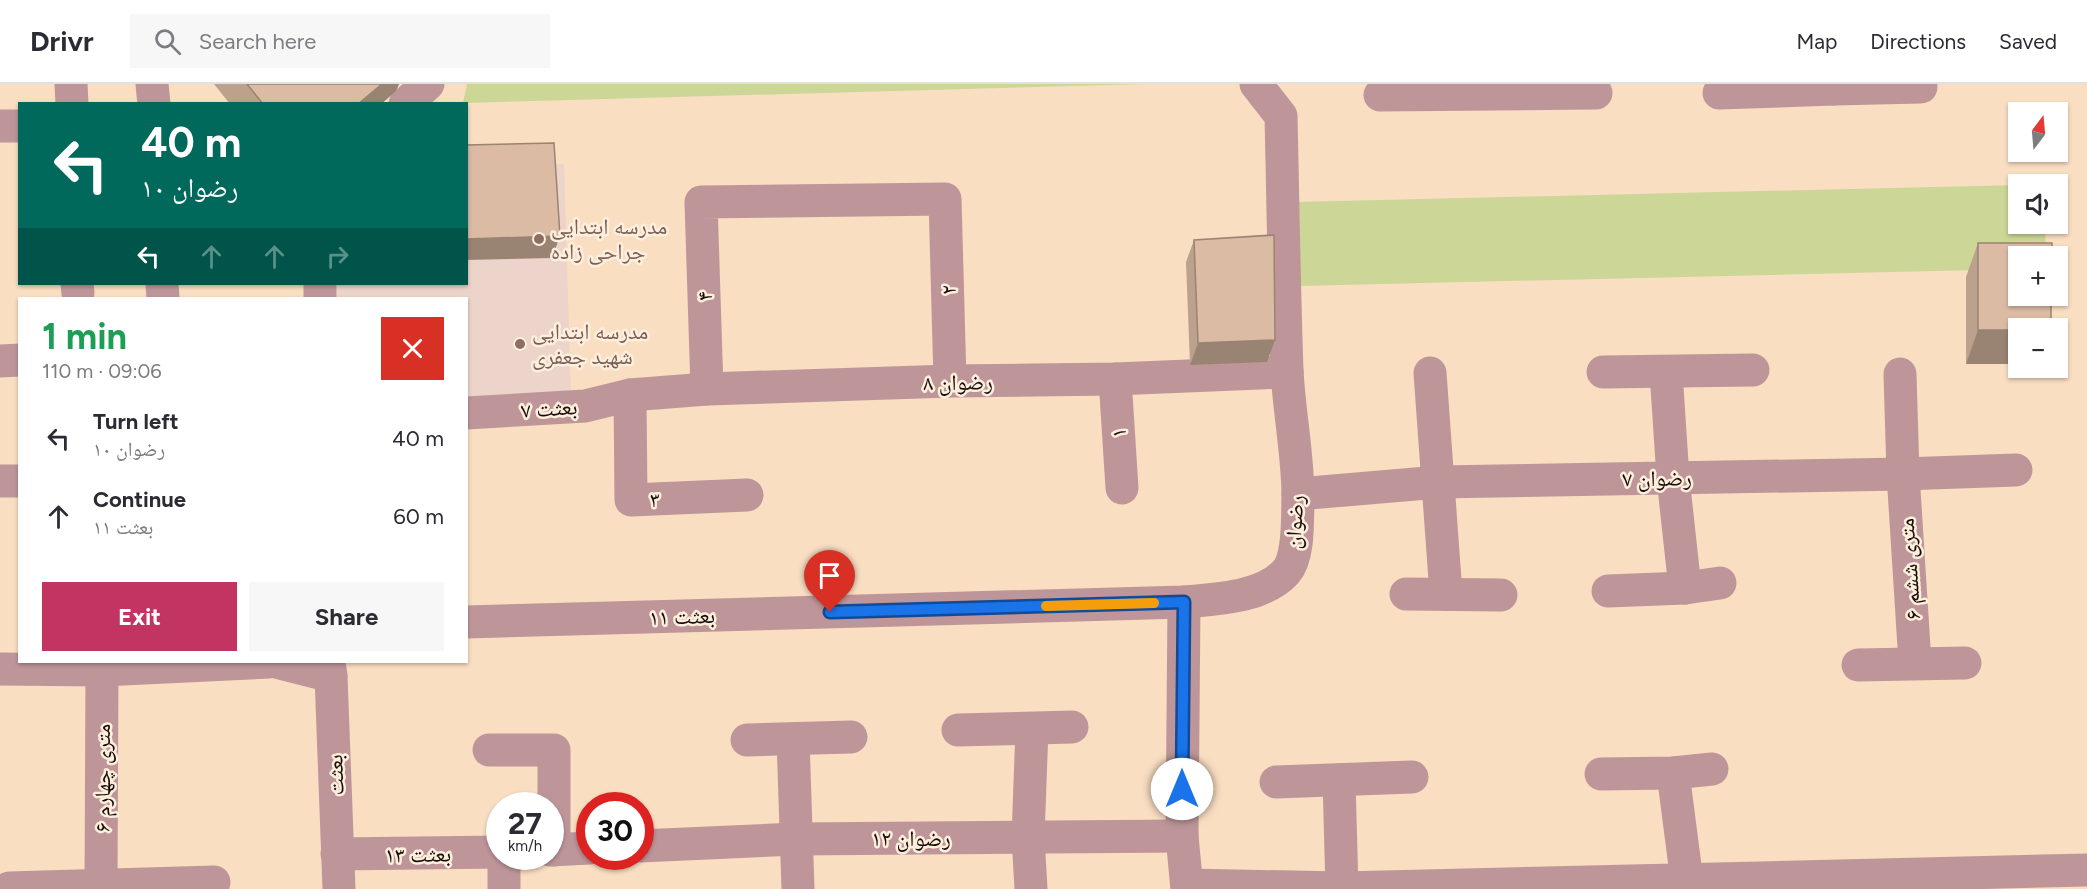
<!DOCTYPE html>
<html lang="en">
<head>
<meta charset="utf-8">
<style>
  :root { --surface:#fff; --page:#f7f7f7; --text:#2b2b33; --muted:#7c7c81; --line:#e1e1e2; --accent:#c23461 }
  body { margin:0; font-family:Figtree,"Noto Naskh Arabic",sans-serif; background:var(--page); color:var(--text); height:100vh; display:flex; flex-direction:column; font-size:22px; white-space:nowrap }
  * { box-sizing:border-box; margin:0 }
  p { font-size:20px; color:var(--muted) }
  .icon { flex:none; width:33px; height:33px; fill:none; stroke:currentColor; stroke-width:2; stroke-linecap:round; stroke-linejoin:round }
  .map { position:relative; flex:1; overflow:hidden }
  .sheet { position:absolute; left:18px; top:213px; width:450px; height:366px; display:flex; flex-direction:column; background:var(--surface); border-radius:0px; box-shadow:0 2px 4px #0004 }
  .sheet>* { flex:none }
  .hud { position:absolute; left:18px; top:18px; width:450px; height:183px; border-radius:0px; box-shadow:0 2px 4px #0004; background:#00695c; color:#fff; overflow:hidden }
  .needle { width:39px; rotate:16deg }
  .tools { position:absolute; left:2008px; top:18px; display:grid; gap:12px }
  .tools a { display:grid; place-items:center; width:60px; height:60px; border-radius:0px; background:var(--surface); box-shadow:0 2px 4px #0004; font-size:30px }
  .speed { position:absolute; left:486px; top:708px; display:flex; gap:12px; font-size:30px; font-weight:700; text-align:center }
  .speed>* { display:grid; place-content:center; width:78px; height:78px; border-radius:50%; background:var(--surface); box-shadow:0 2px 4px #0004; line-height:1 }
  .speed small { font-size:15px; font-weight:400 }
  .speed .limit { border:9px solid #d22; background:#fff; color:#111 }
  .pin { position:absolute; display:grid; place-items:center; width:51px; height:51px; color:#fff; margin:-62px -26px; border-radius:50% 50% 50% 0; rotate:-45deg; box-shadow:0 0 6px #0007 }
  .pin .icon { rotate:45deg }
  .me { position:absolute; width:66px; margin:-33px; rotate:0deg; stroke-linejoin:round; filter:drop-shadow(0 0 4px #0008) }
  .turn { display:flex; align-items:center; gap:21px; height:126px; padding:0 24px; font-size:27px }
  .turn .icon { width:78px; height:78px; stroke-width:2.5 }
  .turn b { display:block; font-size:42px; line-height:51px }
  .lanes { display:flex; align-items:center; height:57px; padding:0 24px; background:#0003; justify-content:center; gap:30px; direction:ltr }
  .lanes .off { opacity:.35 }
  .round { display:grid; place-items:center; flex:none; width:63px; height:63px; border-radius:0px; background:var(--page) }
  .headline { display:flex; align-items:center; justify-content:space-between; height:102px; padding:0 24px }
  h1 { font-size:36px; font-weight:700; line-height:45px; color:#1e9e55 }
  .primary-button { display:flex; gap:12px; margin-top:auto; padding:12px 24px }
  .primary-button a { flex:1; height:69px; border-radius:0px; background:var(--accent); color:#fff; font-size:24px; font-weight:700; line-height:69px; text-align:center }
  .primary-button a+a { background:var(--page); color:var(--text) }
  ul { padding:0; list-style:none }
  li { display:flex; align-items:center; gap:18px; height:78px; padding:0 24px }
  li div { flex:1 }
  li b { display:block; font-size:22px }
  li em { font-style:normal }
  header { display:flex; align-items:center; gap:36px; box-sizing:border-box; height:84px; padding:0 30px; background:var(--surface); border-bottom:2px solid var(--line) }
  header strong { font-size:28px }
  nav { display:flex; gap:33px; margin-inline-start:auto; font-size:21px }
  .search { width:420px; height:54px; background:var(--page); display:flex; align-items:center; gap:15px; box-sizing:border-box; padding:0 21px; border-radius:0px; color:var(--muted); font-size:22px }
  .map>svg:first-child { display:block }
  .education { fill:#ecd4ca }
  .green { fill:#ccd696 }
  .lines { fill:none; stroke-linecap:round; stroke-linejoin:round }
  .minor { stroke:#be9699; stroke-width:33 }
  .wall { fill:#bca18d }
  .shaded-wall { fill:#998373 }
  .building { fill:#dbbba4; stroke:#998373; stroke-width:1.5 }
  .route-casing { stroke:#114b97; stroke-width:15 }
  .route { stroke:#1a73e8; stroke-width:10 }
  .slow { stroke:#f59e0b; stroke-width:10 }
  .education-dot { fill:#8d6e63; stroke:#feeedd; stroke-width:2 }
  .labels { text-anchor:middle; stroke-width:5; stroke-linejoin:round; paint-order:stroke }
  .education-label { font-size:22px; fill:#785e54; stroke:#feeedd; text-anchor:start }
  .street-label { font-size:22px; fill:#160d04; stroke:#feeedd }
</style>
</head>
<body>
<header>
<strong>Drivr</strong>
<div class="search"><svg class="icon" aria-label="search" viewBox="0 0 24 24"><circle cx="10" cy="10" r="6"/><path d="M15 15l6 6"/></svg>Search here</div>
<nav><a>Map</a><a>Directions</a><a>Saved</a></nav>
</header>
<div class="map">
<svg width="2087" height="805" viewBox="0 0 2087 805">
  <rect width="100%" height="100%" fill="#f9dec2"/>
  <!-- education -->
  <path class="education" d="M564,80L571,311L467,312L466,214H338L337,200H466L467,83Z"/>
  <!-- green -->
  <g class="green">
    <path d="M467,0H1144L463,19Z"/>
    <path d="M2019,101V140H2045L2046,172H2019V185L1298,202L1296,118Z"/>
  </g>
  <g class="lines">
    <!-- minor -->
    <g class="minor">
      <path d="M71,0L72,20"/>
      <path d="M152,0L154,20"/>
      <path d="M1834,5L1921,3"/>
      <path d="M1719,9L1834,5L1833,0"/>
      <path d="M1380,11L1596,9"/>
      <path d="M405,20L428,0"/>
      <path d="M0,42H20"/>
      <path d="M77,200L78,209"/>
      <path d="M162,200L163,214"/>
      <path d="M320,200V214"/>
      <path d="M0,277L20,276"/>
      <path d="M1603,288L1753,286"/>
      <path d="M1666,288L1673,394L1685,504"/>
      <path d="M1430,289L1446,510"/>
      <path d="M1900,290L1903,390L1915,579"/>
      <path d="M1115,295L1122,404"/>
      <path d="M707,305L701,118L945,115L950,297"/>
      <path d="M630,311L631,416L747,411"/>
      <path d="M466,329L585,322L630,311L707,305L950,297L1115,295L1287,288"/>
      <path d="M0,397H20"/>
      <path d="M1298,410L1439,398L1903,390L2016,386"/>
      <path d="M1608,507L1685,504L1720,499"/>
      <path d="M1406,510L1501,511"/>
      <path d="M1184,518L1182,752L1187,805"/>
      <path d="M466,538L1184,518C1216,515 1262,514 1286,488C1300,472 1297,433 1298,413C1298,371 1289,328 1287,286C1284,201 1283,117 1281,32L1256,0"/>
      <path d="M276,578L331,592"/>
      <path d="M329,578L331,592L339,805"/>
      <path d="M1858,581L1965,579"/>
      <path d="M0,585L102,586L269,578"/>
      <path d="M958,646L1072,643"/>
      <path d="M793,655L798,805"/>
      <path d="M747,656L851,653"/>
      <path d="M489,666H554V766"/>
      <path d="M1673,689L1688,805"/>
      <path d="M1601,690L1673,689L1712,685"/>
      <path d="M1339,696L1342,805"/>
      <path d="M1276,698L1412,693"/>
      <path d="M640,762L796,755L1182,752"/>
      <path d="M550,766L590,764"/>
      <path d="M337,770L500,768"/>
      <path d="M504,772V805"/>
      <path d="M1187,801L1342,804L2087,786"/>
      <path d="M101,802L102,586"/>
      <path d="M9,804L214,798"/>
      <path d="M1031,805L1028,753L1032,645"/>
    </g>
  </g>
  <!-- wall -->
  <g class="wall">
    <path d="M214,0H399L396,7L381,20H230Z"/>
    <path d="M1194,156L1267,278L1190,281L1186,178Z"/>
    <path d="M1978,159H2052L1966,280V193Z"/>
  </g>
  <!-- shaded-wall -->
  <g class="shaded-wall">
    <path d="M382,0H399L396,7L381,20H358Z"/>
    <path d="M560,152L552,174L466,176V155Z"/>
    <path d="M1978,246H2019V280H1966Z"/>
    <path d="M1275,256L1267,278L1190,281L1198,259Z"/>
  </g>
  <!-- building -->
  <g class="building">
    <path d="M247,0H382L358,20H263Z"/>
    <path d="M554,59L560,152L466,155V61Z"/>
    <path d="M1274,151L1275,256L1198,259L1194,156Z"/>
    <path d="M1978,159H2052V172H2019V212H2051V244H2019V246H1978Z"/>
  </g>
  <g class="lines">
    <defs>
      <path id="route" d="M830,528L1184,518L1182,705"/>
    </defs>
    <!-- route casing -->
    <use href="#route" class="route-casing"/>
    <!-- route -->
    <use href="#route" class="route"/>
    <!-- slow -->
    <path class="slow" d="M1046,522L1154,519"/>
  </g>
  <!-- markers -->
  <g class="education-dot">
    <circle cx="539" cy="155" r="6"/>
    <circle cx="520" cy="260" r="6"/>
  </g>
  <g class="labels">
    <!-- education labels -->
    <g class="education-label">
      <text x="551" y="150">مدرسه ابتدایی<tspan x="551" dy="25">جراحی زاده</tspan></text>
      <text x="532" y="255">مدرسه ابتدایی<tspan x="532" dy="25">شهید جعفری</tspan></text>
    </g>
    <!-- street labels -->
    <g class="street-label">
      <text transform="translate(948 206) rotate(-91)" y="8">۲</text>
      <text transform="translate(704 212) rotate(-92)" y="8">۴</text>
      <text transform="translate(958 298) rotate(-1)" y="8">رضوان ۸</text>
      <text transform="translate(549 324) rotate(-4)" y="8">بعثت ۷</text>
      <text transform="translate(1118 349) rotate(-93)" y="8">۱</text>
      <text transform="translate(1657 394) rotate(-1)" y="8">رضوان ۷</text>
      <text transform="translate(655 415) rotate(-2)" y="8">۳</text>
      <text transform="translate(1294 438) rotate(-86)" y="8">رضوان</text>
      <text transform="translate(1909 485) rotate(-94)" y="8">۶ متری ششم</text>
      <text transform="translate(682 532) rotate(-2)" y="8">بعثت ۱۱</text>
      <text transform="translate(335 691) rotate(-92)" y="8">بعثت</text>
      <text transform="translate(102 694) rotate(-90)" y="8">۶ متری چهارم</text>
      <text x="911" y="762">رضوان ۱۲</text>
      <text transform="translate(418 770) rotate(-1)" y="8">بعثت ۱۳</text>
    </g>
  </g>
</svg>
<div class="tools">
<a><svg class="needle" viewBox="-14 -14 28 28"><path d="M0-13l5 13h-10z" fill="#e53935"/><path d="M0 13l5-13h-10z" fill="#7c7c81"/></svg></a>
<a><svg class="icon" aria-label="sound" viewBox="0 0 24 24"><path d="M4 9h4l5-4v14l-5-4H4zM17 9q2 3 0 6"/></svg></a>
<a>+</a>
<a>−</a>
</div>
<div class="speed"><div>27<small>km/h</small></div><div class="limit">30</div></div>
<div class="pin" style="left:830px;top:528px;background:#d93025"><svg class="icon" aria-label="arrive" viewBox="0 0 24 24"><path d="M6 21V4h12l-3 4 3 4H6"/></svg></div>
<svg class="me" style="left:1182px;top:705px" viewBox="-20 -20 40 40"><circle r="19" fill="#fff"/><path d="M0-13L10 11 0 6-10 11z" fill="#1a73e8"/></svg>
<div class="hud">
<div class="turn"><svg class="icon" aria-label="left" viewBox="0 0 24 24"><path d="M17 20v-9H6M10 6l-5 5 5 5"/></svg><div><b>40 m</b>رضوان ۱۰</div></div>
<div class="lanes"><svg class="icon" aria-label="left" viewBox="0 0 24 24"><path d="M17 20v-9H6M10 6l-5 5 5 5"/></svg><svg class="icon off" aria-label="ahead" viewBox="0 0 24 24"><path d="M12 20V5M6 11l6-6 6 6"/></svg><svg class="icon off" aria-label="ahead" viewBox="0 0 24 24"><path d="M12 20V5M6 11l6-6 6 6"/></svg><svg class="icon off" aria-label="right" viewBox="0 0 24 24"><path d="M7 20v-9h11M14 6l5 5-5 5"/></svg></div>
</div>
<section class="sheet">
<div class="headline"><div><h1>1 min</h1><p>110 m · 09:06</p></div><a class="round" style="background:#d93025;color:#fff"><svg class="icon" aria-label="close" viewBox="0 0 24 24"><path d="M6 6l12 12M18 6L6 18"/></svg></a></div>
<ul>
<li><svg class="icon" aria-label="left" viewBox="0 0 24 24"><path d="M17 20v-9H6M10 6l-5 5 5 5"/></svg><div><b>Turn left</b><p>رضوان ۱۰</p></div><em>40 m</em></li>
<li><svg class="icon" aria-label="ahead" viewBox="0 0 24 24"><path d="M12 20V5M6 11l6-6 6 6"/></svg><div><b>Continue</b><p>بعثت ۱۱</p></div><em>60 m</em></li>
</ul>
<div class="primary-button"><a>Exit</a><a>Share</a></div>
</section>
</div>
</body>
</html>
